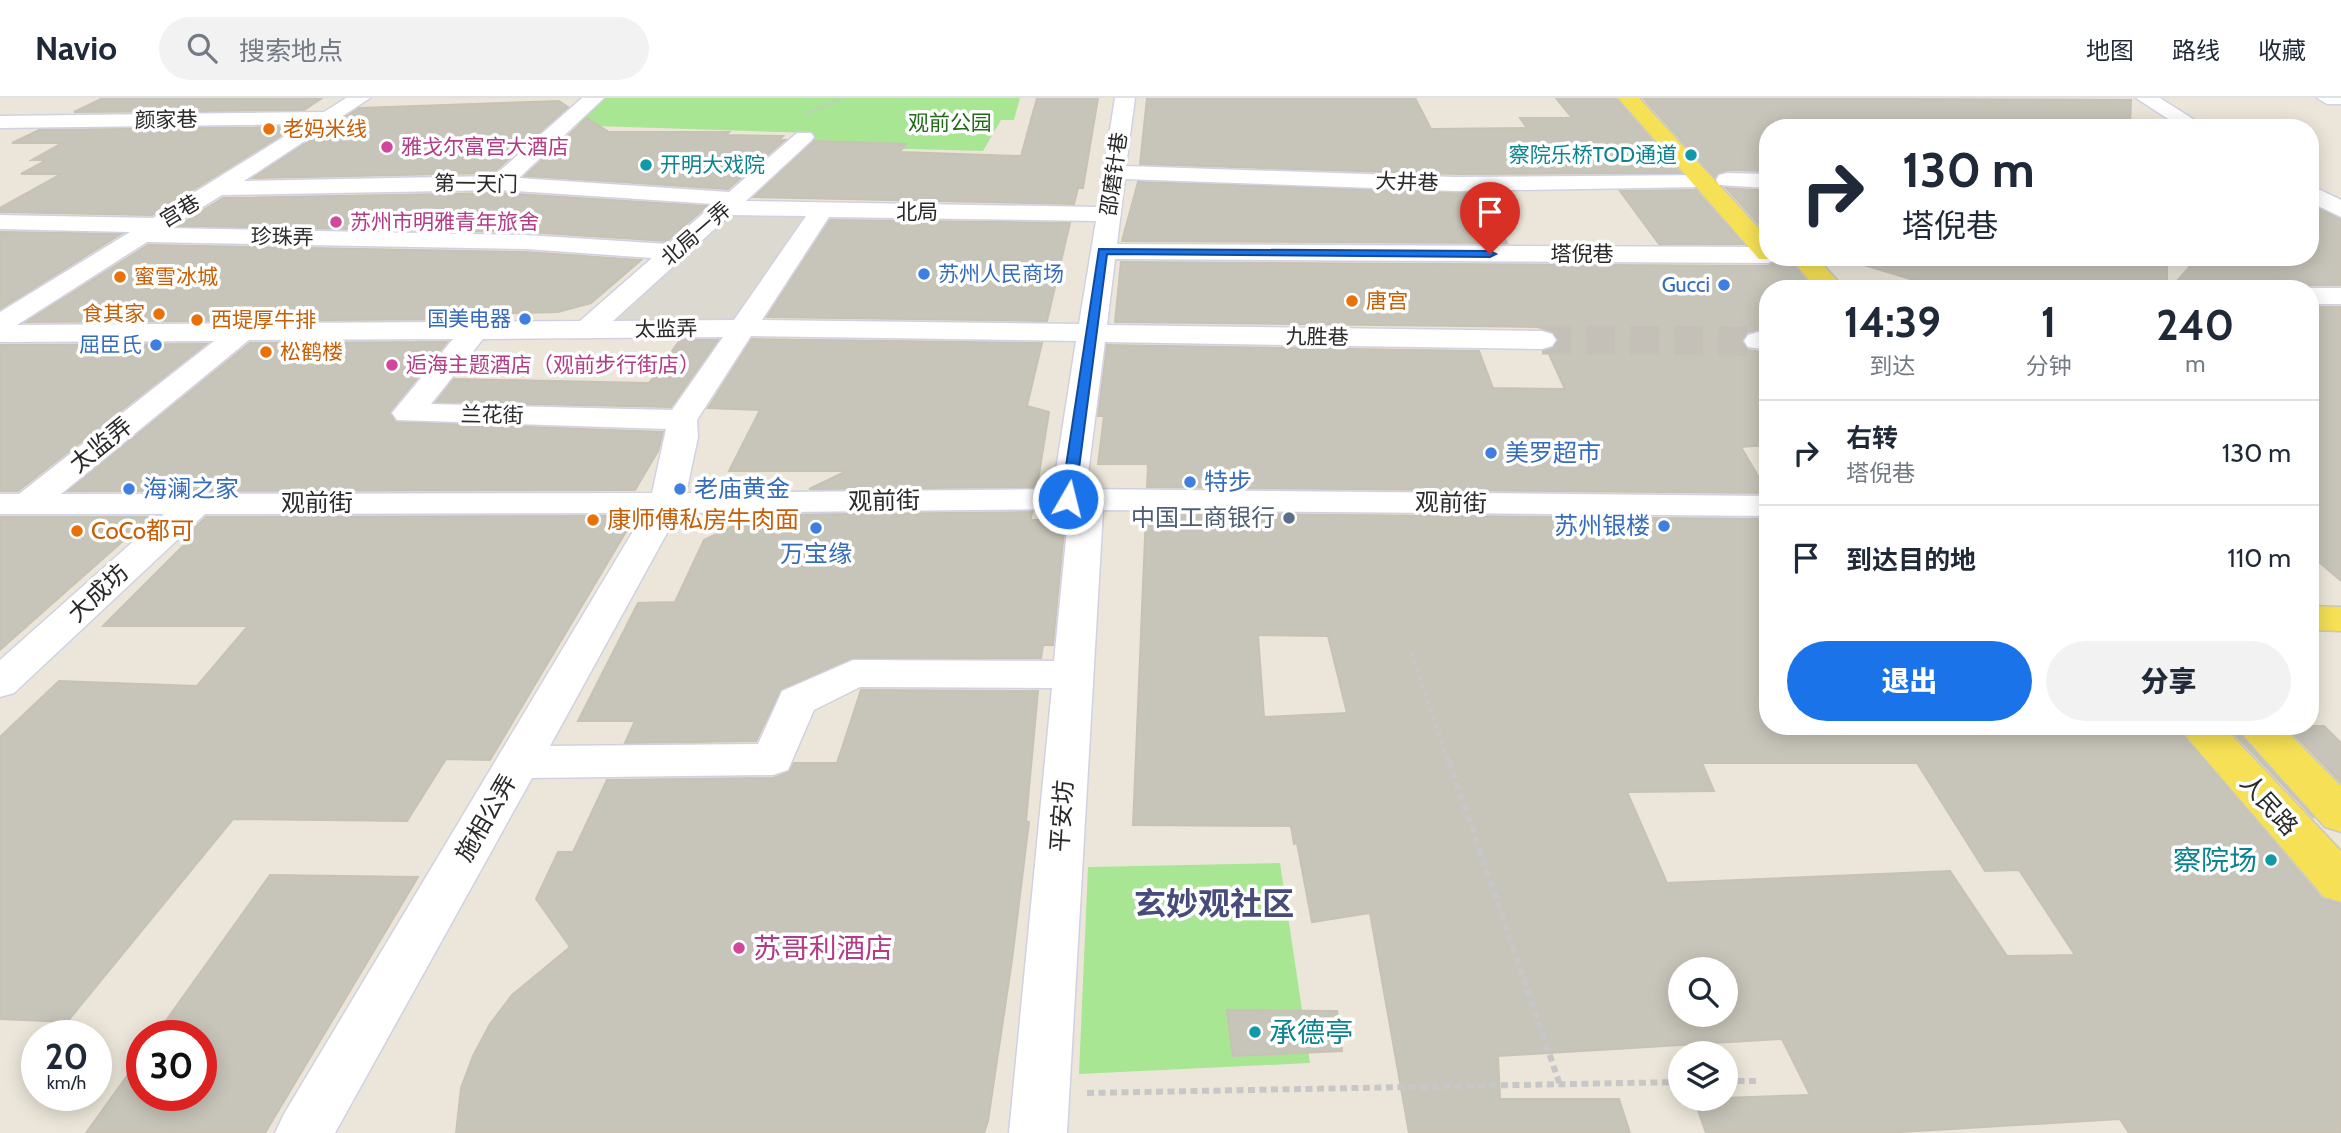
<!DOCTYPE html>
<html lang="zh">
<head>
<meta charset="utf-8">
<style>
  :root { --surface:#fff; --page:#f2f2f3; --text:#1f2937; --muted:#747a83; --line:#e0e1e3; --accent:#1a73e8 }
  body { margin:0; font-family:Cabin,"Noto Sans SC",sans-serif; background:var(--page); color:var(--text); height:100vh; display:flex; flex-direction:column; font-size:26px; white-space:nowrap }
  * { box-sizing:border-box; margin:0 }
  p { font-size:23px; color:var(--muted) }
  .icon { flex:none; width:38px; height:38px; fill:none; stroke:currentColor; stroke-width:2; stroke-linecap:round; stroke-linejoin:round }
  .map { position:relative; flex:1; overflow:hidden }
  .drawer { position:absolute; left:1759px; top:182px; width:560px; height:455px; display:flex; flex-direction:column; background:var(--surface); border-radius:28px; box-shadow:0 4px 18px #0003 }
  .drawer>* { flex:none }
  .hud { position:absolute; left:1759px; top:21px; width:560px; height:147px; border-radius:28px; box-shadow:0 4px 18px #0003; background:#fff; color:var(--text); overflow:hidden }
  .tools { position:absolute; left:1668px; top:859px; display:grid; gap:14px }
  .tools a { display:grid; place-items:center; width:70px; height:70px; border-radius:50%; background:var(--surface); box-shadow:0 4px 18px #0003; font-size:35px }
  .speed { position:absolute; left:21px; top:922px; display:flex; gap:14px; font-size:35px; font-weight:700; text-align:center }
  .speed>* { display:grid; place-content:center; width:91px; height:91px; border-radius:50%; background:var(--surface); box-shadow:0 4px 18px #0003; line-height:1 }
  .speed small { font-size:18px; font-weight:400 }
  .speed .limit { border:10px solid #d22; background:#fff; color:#111 }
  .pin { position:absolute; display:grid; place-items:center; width:60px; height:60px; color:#fff; margin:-72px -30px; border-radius:50% 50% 50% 0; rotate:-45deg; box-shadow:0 0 7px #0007 }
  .pin .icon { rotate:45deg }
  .me { position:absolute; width:77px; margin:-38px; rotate:8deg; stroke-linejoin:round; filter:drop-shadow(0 0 5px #0008) }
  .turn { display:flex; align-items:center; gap:24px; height:147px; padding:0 28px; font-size:32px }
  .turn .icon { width:91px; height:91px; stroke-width:2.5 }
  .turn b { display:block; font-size:49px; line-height:60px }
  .eta { display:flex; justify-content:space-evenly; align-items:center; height:119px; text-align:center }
  .eta b { font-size:42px; font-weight:800; line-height:49px }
  .cta { display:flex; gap:14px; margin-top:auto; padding:14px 28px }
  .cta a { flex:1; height:80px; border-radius:42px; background:var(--accent); color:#fff; font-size:28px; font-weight:800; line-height:80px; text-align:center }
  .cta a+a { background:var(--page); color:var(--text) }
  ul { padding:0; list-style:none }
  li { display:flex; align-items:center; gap:21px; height:105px; padding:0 28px; border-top:2px solid var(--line) }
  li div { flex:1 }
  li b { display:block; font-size:26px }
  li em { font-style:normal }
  header { display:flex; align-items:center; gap:42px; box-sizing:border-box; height:98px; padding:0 35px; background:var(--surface); border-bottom:2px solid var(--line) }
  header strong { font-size:33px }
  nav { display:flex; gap:38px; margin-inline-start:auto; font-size:24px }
  .search { width:490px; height:63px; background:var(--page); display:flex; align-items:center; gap:18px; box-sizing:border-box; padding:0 24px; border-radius:38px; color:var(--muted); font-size:26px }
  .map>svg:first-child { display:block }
  .green { fill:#a8e694 }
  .plaza { fill:#dcd9d1 }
  .building { fill:#c7c4b9; stroke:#c8c2b4; stroke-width:2; fill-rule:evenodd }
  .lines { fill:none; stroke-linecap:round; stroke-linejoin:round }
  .minor-tunnel { stroke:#c5c0b7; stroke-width:29; stroke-dasharray:29 15; stroke-linecap:butt }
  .minor-casing { stroke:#d0d1e3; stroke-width:3 }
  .major-casing { stroke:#c7c7c7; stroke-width:3 }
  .path-far2 { stroke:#c7c7c7; stroke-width:2.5; stroke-dasharray:2.5 2; stroke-linecap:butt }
  .path-far1 { stroke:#c7c7c7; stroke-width:4.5; stroke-dasharray:5 3.5; stroke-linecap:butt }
  .path { stroke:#c7c7c7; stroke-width:6; stroke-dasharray:7 4.5; stroke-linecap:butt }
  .minor { fill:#fff; fill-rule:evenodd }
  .major { fill:#f6e055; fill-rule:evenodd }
  .route { fill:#1a73e8; stroke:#114b97; stroke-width:2 }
  .food-dot { fill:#e8710a; stroke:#fff; stroke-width:2.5 }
  .hotel-dot { fill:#d1479c; stroke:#fff; stroke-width:2.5 }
  .culture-dot { fill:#0f9aa8; stroke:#fff; stroke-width:2.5 }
  .shop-dot { fill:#3f7fe0; stroke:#fff; stroke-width:2.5 }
  .service-dot { fill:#5c6f8a; stroke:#fff; stroke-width:2.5 }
  .labels { text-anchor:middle; stroke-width:7; stroke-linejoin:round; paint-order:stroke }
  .far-street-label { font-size:21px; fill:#292929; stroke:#fff }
  .far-park-label { font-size:21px; fill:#206917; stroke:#fff }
  .far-food-label { font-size:21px; fill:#c56008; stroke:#fff; text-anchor:start }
  .far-hotel-label { font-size:21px; fill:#b23c85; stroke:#fff; text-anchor:start }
  .far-culture-label { font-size:21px; fill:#0d838f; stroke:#fff; text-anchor:end }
  .far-shop-label { font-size:21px; fill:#366cbe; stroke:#fff; text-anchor:end }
  .street-label { font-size:24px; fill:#292929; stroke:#fff }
  .shop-label { font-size:24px; fill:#366cbe; stroke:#fff; text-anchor:start }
  .service-label { font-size:24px; fill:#4e5e75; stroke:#fff; text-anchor:end }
  .food-label { font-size:24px; fill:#c56008; stroke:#fff; text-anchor:start }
  .near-culture-label { font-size:28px; fill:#0d838f; stroke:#fff; text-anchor:end }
  .near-hotel-label { font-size:28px; fill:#b23c85; stroke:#fff; text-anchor:start }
  .near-neighbourhood-label { font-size:32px; font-weight:bold; fill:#484c7c; stroke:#fff }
</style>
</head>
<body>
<header>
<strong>Navio</strong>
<div class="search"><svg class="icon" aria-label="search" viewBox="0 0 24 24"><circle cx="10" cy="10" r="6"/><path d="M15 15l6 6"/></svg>搜索地点</div>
<nav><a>地图</a><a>路线</a><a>收藏</a></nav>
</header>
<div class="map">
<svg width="2341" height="1035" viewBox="0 0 2341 1035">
  <rect width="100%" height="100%" fill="#ece6da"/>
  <!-- green -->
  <g class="green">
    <path d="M600,0H1020L1014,22H1001L983,53L802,48L811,35L566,27Z"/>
    <path d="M1280,765L1310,965L1079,976L1088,769Z"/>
  </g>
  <!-- plaza -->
  <path class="plaza" d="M726,110L821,113L744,231L586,232Z"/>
  <!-- building -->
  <g class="building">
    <path d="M103,0H322L304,12L74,14Z"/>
    <path d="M1037,0H1098L1083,90H1078L1074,106L754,99L814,43L906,46L900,54L1021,58Z"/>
    <path d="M1147,0H1415L1431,31L1527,30L1520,20H1572L1556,0H1615L1680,75L1455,76L1140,66Z"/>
    <path d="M1643,0L2131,2L2130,29L1768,30V73L1727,72L1715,79Z"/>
    <path d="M559,3L568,9L493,75L253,80L359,10Z"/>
    <path d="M587,20L609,34H729L726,37L783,38L779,42H785L728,91L525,78Z"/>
    <path d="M295,29L152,117L0,114V110L61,76H21L47,62H32L62,45H12L39,32Z"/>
    <path d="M1138,84L1483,95L1507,145L1122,143Z"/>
    <path d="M1726,90L1768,93V136Z"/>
    <path d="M1695,92L1743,146H1659L1620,93Z"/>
    <path d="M500,95L707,108L667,143L526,134L178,128L223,100Z"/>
    <path d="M2310,107L2341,121V187H2310L2305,191L2171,190L2198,159H2310Z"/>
    <path d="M830,122L1070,125L1047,223L767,219Z"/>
    <path d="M0,134L121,136L0,211Z"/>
    <path d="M148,147L526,154L641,162L591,205L558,214L481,216L477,221L26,224Z"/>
    <path d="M1782,159H1787L1813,191H1768V231L1747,234L1742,242L1748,252L1768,255V347L1741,349L1768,395L1147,389L1148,366H1098L1104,318H1098L1107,247L1479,253L1493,290L1565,291L1547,252L1554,249L1558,241L1553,233L1537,229L1115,224L1121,164L1768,168Z"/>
    <path d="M1862,159H2167V186L1930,187L1861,166Z"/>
    <path d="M2310,209H2341V483L2310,456Z"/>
    <path d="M752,241L1042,245L1027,308L1049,314L1037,389L809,391L847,373H729L760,312L708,310Z"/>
    <path d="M680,242H718L671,309L436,304L454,281L649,285Z"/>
    <path d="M447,244L390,313L395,324L663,334L658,353L635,392L68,393L250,245Z"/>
    <path d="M206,246L18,393H0V247Z"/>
    <path d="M1032,414L1031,422H1065L1053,547H1043L1041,560H852L781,591L756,643L625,645L635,623H578L638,505L675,504L704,442L756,417Z"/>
    <path d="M1146,415L1768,421V628H2175L2322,801L2341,806V1035H2129L2120,1021L1884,1035H1706L1694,1001L1810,997L1782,941L1498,958L1500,1001H1619L1630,1035H1409L1370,815L1312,824L1297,745L1294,746L1291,728L1133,727ZM1258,537L1328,538L1347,615L1264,619ZM1702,665H1917L1985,773L2019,772L2075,857L2007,858L1950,773L1667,785L1627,694L1714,693ZM1680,872H1726V917H1680Z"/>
    <path d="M620,418L615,427H630L490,662L446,661L407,723L233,721L67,924L0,921V639L59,583L197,588L248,528H103L194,437L191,433L206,419Z"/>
    <path d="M0,419H150L0,552Z"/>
    <path d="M861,592L1038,593L1026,723L1029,724L1012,862L988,1023L984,1035H456L461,990L473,958L490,926L512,897L570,849L536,801L558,754H573L607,682L773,680L789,674L794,665H837Z"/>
    <path d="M2227,628H2233L2314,720Z"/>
    <path d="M2286,628H2324L2341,645V684Z"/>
    <path d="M270,777L418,779L265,1035H86L142,957V998H201V938H155Z"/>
    <path d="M1227,912L1337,913L1342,953L1233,958Z"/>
  </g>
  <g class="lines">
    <!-- minor-tunnel -->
    <path class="minor-tunnel" d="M1542,242L1758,243"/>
    <defs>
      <g id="minor">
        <path d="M346,0H370L244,83L494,78L582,0H604L519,80L729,94L797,35H811L814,39L811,43L746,103L1098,109L1115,0H1135L1126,68L1455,79L1709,77L1712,82L1709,87L1701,89L1455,93L1125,81L1117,146L1768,149V159H1779L1768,165L1115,161L1107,227L1542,233L1552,236L1556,242L1552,248L1542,251L1105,244L1086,391L1768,398V418L1103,412L1067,1035H1009L1052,590L860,589L814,612L788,672L773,677L532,680L335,1035H275L284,1016L644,415L205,416L14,595L0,599V562L164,416H0V396H19L214,243L0,244V214L130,134L0,131V117L153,120L304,26L0,30V18L324,14ZM500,92L714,106L668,146L526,137L169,130L222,97ZM730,117L806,118L734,222L613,223ZM829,119L1096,123L1079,226L762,222ZM147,144L526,151L652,160L580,223L17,227ZM751,238L1076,243L1053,391L686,395L698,339L697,322ZM723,239L672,312L431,306L483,241ZM453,241L392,315L397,322L666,331L652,395L61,396L249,242ZM1069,411L1054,563L853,562L782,593L758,646L550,648L678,415Z"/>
        <path d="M2136,0H2160L2207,30H2182Z"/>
        <path d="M2317,0H2341V6H2327Z"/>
        <path d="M1727,75L1768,76V90L1719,87L1716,82L1719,77Z"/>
        <path d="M2310,87L2341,102V119L2310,104Z"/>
        <path d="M2310,190H2341V206H2310V191H2307Z"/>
        <path d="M1758,234H1768V252L1748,249L1744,243L1748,237Z"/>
      </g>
      <g id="major">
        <path d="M1618,0H1639L1768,140V159H1778L1777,161H1759Z"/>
        <path d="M1789,159H1816L1845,191H1817Z"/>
        <path d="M2310,508L2341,509V533L2310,532Z"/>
        <path d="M2177,628H2223L2341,753V804L2324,799Z"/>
        <path d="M2235,628H2282L2341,688V734L2325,729Z"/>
      </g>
    </defs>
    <!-- minor casing -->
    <use href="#minor" class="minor-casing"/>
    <!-- major casing -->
    <use href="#major" class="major-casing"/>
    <!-- path-far2 -->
    <path class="path-far2" d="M808,15L843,0"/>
    <!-- path-far1 -->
    <path class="path-far1" d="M1411,553L1449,665"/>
    <!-- path -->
    <g class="path">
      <path d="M1449,663L1560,987"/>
      <path d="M1726,983H1757"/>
      <path d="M1087,995L1680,984"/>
    </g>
    <!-- minor -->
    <use href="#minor" class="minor"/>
    <!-- major -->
    <use href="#major" class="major"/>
  </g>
  <!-- route -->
  <path class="route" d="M1099,151L1490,153L1496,156L1490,159L1107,156L1075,401L1068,405L1061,401Z"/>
  <!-- markers -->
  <g class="food-dot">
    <circle cx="269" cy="31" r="7"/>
    <circle cx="120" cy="179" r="7"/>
    <circle cx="1352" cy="203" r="7"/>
    <circle cx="159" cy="216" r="7"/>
    <circle cx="197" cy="222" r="7"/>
    <circle cx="266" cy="254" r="7"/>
    <circle cx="593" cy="422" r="7"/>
    <circle cx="77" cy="433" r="7"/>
  </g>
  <g class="hotel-dot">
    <circle cx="387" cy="49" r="7"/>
    <circle cx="336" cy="124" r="7"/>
    <circle cx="392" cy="267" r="7"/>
    <circle cx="739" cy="850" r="7"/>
  </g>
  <g class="culture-dot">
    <circle cx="1691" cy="57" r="7"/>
    <circle cx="646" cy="67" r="7"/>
    <circle cx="2271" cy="762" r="7"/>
    <circle cx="1255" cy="934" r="7"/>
  </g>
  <g class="shop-dot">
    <circle cx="924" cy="176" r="7"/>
    <circle cx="1724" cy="187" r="7"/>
    <circle cx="525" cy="221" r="7"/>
    <circle cx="156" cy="247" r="7"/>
    <circle cx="1491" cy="355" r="7"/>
    <circle cx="1190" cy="384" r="7"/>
    <circle cx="129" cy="391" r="7"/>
    <circle cx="680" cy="391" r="7"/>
    <circle cx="1664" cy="428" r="7"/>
    <circle cx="816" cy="430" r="7"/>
  </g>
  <circle class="service-dot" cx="1289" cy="420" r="7"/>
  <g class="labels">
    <!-- far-street labels -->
    <g class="far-street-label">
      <text transform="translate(166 22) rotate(-1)" y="7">颜家巷</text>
      <text transform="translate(1114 76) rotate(-82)" y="7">邵磨针巷</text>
      <text transform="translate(1407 84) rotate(2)" y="7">大井巷</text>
      <text transform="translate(476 86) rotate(1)" y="7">第一天门</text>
      <text transform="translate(180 113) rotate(-31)" y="7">宫巷</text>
      <text x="917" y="121">北局</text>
      <text transform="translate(696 136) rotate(-41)" y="7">北局一弄</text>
      <text transform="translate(282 139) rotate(1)" y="7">珍珠弄</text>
      <text x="1582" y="163">塔倪巷</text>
      <text transform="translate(666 231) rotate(-1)" y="7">太监弄</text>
      <text transform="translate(1317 239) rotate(1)" y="7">九胜巷</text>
      <text transform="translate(492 317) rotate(1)" y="7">兰花街</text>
    </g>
    <!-- far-park labels -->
    <g class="far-park-label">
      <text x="950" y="32">观前公园</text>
    </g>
    <!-- far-food labels -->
    <g class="far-food-label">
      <text x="283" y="38">老妈米线</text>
      <text x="134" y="186">蜜雪冰城</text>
      <text x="1366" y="210">唐宫</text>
      <text x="145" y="223" text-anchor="end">食其家</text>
      <text x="211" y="229">西堤厚牛排</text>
      <text x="280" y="261">松鹤楼</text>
    </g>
    <!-- far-hotel labels -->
    <g class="far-hotel-label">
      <text x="401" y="56">雅戈尔富宫大酒店</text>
      <text x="350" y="131">苏州市明雅青年旅舍</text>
      <text x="406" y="274">逅海主题酒店（观前步行街店）</text>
    </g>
    <!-- far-culture labels -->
    <g class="far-culture-label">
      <text x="1677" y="64">察院乐桥TOD通道</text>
      <text x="660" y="74" text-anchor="start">开明大戏院</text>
    </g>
    <!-- far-shop labels -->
    <g class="far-shop-label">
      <text x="938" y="183" text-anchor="start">苏州人民商场</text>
      <text x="1710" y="194">Gucci</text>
      <text x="511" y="228">国美电器</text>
      <text x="142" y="254">屈臣氏</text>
    </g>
    <!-- street labels -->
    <g class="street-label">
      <text transform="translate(101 347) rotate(-39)" y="8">太监弄</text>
      <text transform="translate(884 403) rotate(-1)" y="8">观前街</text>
      <text x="317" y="413">观前街</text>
      <text transform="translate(1451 405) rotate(1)" y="8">观前街</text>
      <text transform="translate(98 495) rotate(-43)" y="8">大成坊</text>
      <text transform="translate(2269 707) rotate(48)" y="8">人民路</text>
      <text transform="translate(1062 718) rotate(-86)" y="8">平安坊</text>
      <text transform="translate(486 720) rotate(-60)" y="8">施相公弄</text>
    </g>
    <!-- shop labels -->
    <g class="shop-label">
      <text x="1505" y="363">美罗超市</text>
      <text x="1204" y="392">特步</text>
      <text x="143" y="399">海澜之家</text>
      <text x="694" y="399">老庙黄金</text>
      <text x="1650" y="436" text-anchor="end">苏州银楼</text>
      <text x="816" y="464" text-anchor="middle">万宝缘</text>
    </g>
    <!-- service labels -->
    <g class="service-label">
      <text x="1275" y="428">中国工商银行</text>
    </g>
    <!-- food labels -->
    <g class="food-label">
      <text x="607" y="430">康师傅私房牛肉面</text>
      <text x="91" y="441">CoCo都可</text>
    </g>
    <!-- near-culture labels -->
    <g class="near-culture-label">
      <text x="2257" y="772">察院场</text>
      <text x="1269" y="944" text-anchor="start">承德亭</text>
    </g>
    <!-- near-hotel labels -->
    <g class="near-hotel-label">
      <text x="753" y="860">苏哥利酒店</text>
    </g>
    <!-- near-neighbourhood labels -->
    <g class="near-neighbourhood-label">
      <text x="1214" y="817">玄妙观社区</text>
    </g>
  </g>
</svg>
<div class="tools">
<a><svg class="icon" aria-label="search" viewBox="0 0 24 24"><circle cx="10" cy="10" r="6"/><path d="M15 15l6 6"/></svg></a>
<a><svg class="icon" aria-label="layers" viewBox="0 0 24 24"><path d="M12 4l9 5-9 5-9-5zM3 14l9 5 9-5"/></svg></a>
</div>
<div class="speed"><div>20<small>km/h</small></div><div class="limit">30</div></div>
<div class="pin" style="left:1490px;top:156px;background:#d93025"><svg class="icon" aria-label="arrive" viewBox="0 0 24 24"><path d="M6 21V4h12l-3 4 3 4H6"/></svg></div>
<svg class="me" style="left:1068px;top:401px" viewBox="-20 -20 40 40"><circle r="17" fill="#1a73e8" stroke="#fff" stroke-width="3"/><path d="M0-11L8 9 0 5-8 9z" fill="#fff"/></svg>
<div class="hud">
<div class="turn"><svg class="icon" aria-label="right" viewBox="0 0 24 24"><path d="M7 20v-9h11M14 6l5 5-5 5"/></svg><div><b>130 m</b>塔倪巷</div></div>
</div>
<section class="drawer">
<div class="eta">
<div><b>14:39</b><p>到达</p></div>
<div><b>1</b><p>分钟</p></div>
<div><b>240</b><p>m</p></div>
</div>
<ul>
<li><svg class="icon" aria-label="right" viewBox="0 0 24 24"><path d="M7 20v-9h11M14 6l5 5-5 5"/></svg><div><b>右转</b><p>塔倪巷</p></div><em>130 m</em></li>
<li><svg class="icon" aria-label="arrive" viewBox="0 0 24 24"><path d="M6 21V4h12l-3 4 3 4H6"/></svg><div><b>到达目的地</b></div><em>110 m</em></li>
</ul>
<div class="cta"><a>退出</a><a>分享</a></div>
</section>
</div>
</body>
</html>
